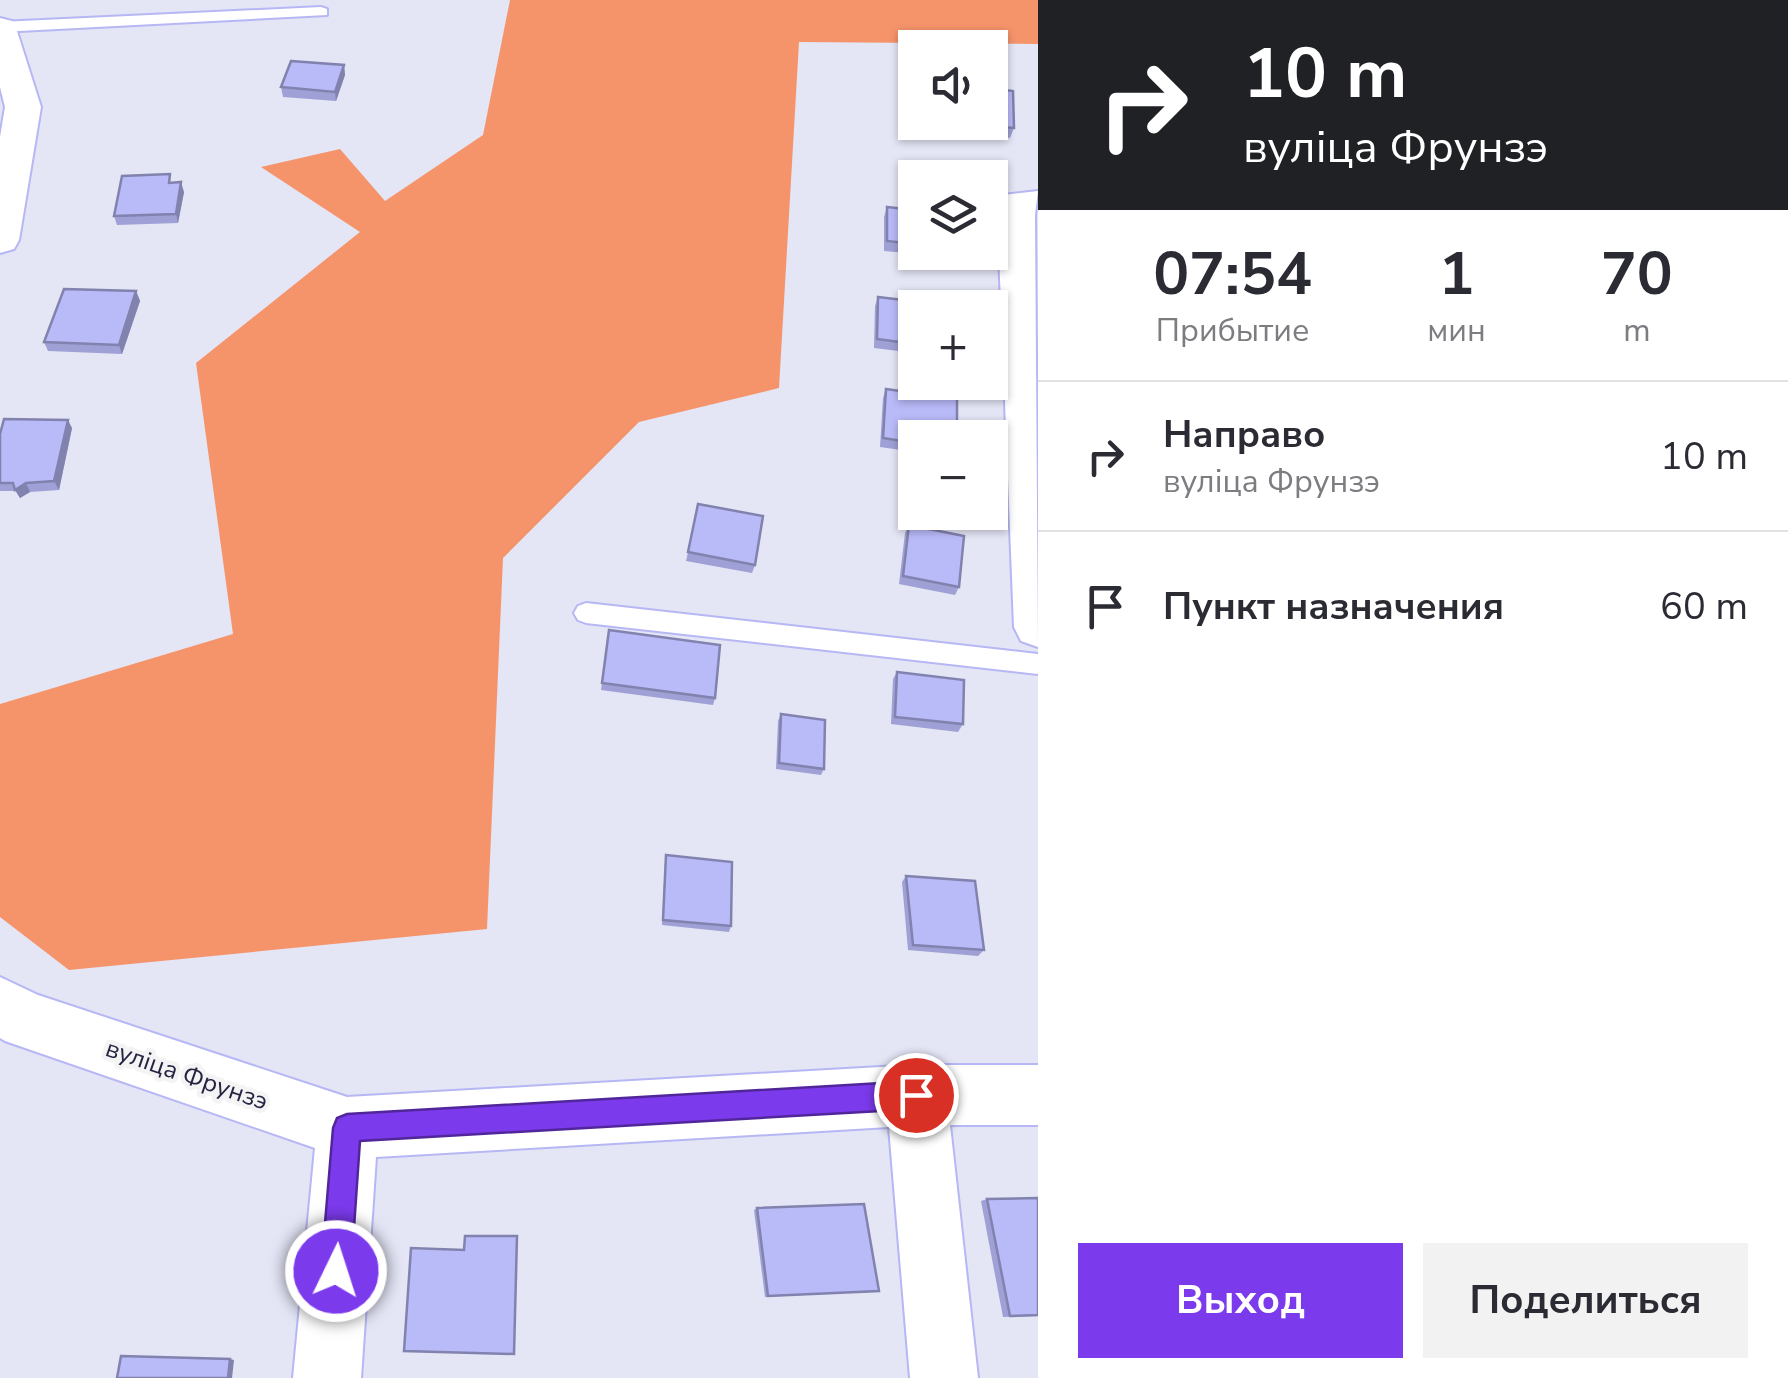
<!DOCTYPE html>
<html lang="ru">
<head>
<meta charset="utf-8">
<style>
  :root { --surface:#fff; --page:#f2f2f3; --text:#2b2b33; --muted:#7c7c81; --line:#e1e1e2; --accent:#7c3aed }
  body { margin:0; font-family:"Nunito Sans",sans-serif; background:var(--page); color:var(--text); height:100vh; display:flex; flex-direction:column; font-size:38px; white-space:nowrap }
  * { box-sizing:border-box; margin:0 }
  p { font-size:32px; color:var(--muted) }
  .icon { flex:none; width:55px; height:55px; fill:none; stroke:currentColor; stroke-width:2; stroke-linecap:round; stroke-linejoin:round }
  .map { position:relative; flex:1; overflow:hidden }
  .panel { display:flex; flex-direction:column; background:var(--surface); width:750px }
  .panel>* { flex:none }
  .top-card { background:#202124; color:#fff; overflow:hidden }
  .controls { position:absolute; left:898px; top:30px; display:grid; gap:20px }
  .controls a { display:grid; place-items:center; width:110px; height:110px; border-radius:0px; background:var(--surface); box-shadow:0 2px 8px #0004; font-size:50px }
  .pin { position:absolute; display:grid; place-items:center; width:85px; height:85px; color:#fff; margin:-42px; border:5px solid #fff; border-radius:50%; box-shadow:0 2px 10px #0007 }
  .me { position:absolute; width:110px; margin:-55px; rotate:4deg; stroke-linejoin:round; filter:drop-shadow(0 0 8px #0008) }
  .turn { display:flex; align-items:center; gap:35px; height:210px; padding:0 40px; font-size:45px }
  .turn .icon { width:130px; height:130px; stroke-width:2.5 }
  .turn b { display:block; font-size:70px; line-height:85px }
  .eta { display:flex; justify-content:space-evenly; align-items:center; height:170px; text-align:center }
  .eta b { font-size:60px; font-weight:700; line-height:70px }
  .button { display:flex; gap:20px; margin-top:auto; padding:20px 40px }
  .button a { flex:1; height:115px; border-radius:0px; background:var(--accent); color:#fff; font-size:40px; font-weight:700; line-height:115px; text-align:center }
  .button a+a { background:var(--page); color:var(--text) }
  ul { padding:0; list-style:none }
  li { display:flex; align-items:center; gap:30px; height:150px; padding:0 40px; border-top:2px solid var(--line) }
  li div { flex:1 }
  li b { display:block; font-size:38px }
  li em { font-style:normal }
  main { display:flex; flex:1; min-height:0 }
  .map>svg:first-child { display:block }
  .forest { fill:#f5946b }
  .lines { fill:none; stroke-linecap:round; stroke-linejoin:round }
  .service-casing { stroke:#b6b7f4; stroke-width:4 }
  .minor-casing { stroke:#b6b7f4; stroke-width:4 }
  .service { fill:#fff; fill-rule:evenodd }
  .minor { fill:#fff; fill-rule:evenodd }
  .wall { fill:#9fa0d5 }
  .shaded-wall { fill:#8282ae }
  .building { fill:#b9baf8; stroke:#8282ae; stroke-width:2.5 }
  .route { fill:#7c3aed; stroke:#51269a; stroke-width:2.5 }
  .labels { text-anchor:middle; stroke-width:9; stroke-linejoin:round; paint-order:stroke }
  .street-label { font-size:25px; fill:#252442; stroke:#f4f4f4 }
</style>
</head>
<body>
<main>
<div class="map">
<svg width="1038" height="1378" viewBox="0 0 1038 1378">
  <rect width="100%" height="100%" fill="#e4e5f5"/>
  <!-- forest -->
  <path class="forest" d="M510,0H1038V44L799,42L779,388L639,422L503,558L487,929L69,970L0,917V704L233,634L196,363L360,232L261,167L340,149L385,201L483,135Z"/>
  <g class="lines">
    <defs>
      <g id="service">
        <path d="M321,7L327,9V15L0,32V22Z"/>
        <path d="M586,603L1038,654V674L586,623L578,620L574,613L578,606Z"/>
      </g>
      <g id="minor">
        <path d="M0,18L12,21L16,28L41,107L19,240L14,249L0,253V137L5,107L0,87Z"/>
        <path d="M1038,191L1035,215L1038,647L1021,641L1014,627L997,204L1003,195Z"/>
        <path d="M0,977L38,995L347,1097L916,1065H1038V1125H950L978,1378H910L889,1127L376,1157L361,1378H293L315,1148L5,1041L0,1038Z"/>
      </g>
    </defs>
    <!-- service casing -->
    <use href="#service" class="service-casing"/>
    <!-- minor casing -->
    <use href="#minor" class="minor-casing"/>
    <!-- service -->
    <use href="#service" class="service"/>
    <!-- minor -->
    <use href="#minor" class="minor"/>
  </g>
  <!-- wall -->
  <g class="wall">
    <path d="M344,65L345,75L336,101L283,97L281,87Z"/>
    <path d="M966,122H990L1014,128L1010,138L966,133Z"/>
    <path d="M173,183L184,192L178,223L117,225L114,216Z"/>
    <path d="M887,207L915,210V252H954L952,257L884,251V217Z"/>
    <path d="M136,291L140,301L122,354L48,351L44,342Z"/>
    <path d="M878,297L915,308V353L874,348L875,306Z"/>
    <path d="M886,389L915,438V452L880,447L883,398Z"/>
    <path d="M72,428L59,490L30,492L20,498L16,491H0V434Z"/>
    <path d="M909,525L959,587L955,595L899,584L905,533Z"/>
    <path d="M688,552L755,565L752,573L686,561Z"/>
    <path d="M609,630L715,698L713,705L601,690Z"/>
    <path d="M897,672L963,724L958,732L891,724L893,679Z"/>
    <path d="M781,714L824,769L821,775L776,769L778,721Z"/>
    <path d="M666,855L731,926L729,932L662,925L665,862Z"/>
    <path d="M906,876L984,950L978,956L908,950L902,882Z"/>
    <path d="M1038,1198V1316L1003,1317L981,1201L987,1199Z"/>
    <path d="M757,1208L879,1291L765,1297L754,1210Z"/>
  </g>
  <!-- shaded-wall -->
  <g class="shaded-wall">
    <path d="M344,65L345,75L336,101L335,92Z"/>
    <path d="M181,182L184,192L178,223L176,214Z"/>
    <path d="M136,291L140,301L122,354L119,345Z"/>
    <path d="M68,420L72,428L59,490L54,481Z"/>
    <path d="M26,483L30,492L20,498L15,490Z"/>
    <path d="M230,1359L234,1360L232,1378H228Z"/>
  </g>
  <!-- building -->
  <g class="building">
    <path d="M291,61L344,65L335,92L281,87Z"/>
    <path d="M990,88L1013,91L1014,128L970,124L990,122Z"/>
    <path d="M170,174L169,183L181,182L176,214L114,216L122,176Z"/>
    <path d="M887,207L915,210V244L887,241Z"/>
    <path d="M64,289L136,291L119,345L44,342Z"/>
    <path d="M878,297L955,306V308H915V344L877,339Z"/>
    <path d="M886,389L957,399V438H915V443L883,438Z"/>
    <path d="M4,419L68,420L54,481L26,483L15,490L13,483H0V434Z"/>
    <path d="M698,504L763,516L755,565L688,552Z"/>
    <path d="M909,525L964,536L959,587L903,576Z"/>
    <path d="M609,630L720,645L715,698L602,683Z"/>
    <path d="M897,672L964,680L963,724L895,717Z"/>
    <path d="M781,714L825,720L824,769L779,763Z"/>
    <path d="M666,855L732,862L731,926L663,920Z"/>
    <path d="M906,876L975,881L984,950L913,945Z"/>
    <path d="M1038,1198V1315L1010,1316L987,1199Z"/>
    <path d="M864,1204L879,1291L768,1296L757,1208Z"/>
    <path d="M465,1236H517L514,1354L404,1351L411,1248L464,1250Z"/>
    <path d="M121,1356L230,1359L228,1378H117Z"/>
  </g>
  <!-- route -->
  <path class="route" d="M916,1081L925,1086L929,1095L925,1105L916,1109L360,1141L351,1271L346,1281L336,1286L325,1281L321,1271L333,1128L337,1118L347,1114Z"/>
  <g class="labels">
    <!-- street labels -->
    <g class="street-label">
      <text transform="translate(187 1074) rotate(19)" y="9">вуліца Фрунзэ</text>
    </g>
  </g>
</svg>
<div class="controls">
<a><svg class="icon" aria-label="sound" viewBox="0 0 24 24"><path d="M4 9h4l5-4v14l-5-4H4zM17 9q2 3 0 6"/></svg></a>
<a><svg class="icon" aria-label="layers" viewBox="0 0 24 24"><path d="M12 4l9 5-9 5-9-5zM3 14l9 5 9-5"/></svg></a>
<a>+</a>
<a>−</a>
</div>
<div class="pin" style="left:916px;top:1095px;background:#d93025"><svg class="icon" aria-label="arrive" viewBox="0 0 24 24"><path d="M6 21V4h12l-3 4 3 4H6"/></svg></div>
<svg class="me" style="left:336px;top:1271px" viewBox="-20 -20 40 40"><circle r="17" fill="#7c3aed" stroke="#fff" stroke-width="3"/><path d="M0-11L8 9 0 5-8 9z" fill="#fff"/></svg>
</div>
<section class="panel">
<div class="top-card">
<div class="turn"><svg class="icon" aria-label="right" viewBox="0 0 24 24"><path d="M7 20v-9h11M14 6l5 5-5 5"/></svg><div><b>10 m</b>вуліца Фрунзэ</div></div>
</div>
<div class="eta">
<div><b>07:54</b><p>Прибытие</p></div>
<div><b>1</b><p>мин</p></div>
<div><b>70</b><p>m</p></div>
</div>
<ul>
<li><svg class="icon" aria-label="right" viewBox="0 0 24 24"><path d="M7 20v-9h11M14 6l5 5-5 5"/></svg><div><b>Направо</b><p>вуліца Фрунзэ</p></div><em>10 m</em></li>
<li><svg class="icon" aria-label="arrive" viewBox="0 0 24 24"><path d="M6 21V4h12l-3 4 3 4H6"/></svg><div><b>Пункт назначения</b></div><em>60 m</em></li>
</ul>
<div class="button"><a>Выход</a><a>Поделиться</a></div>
</section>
</main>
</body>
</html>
